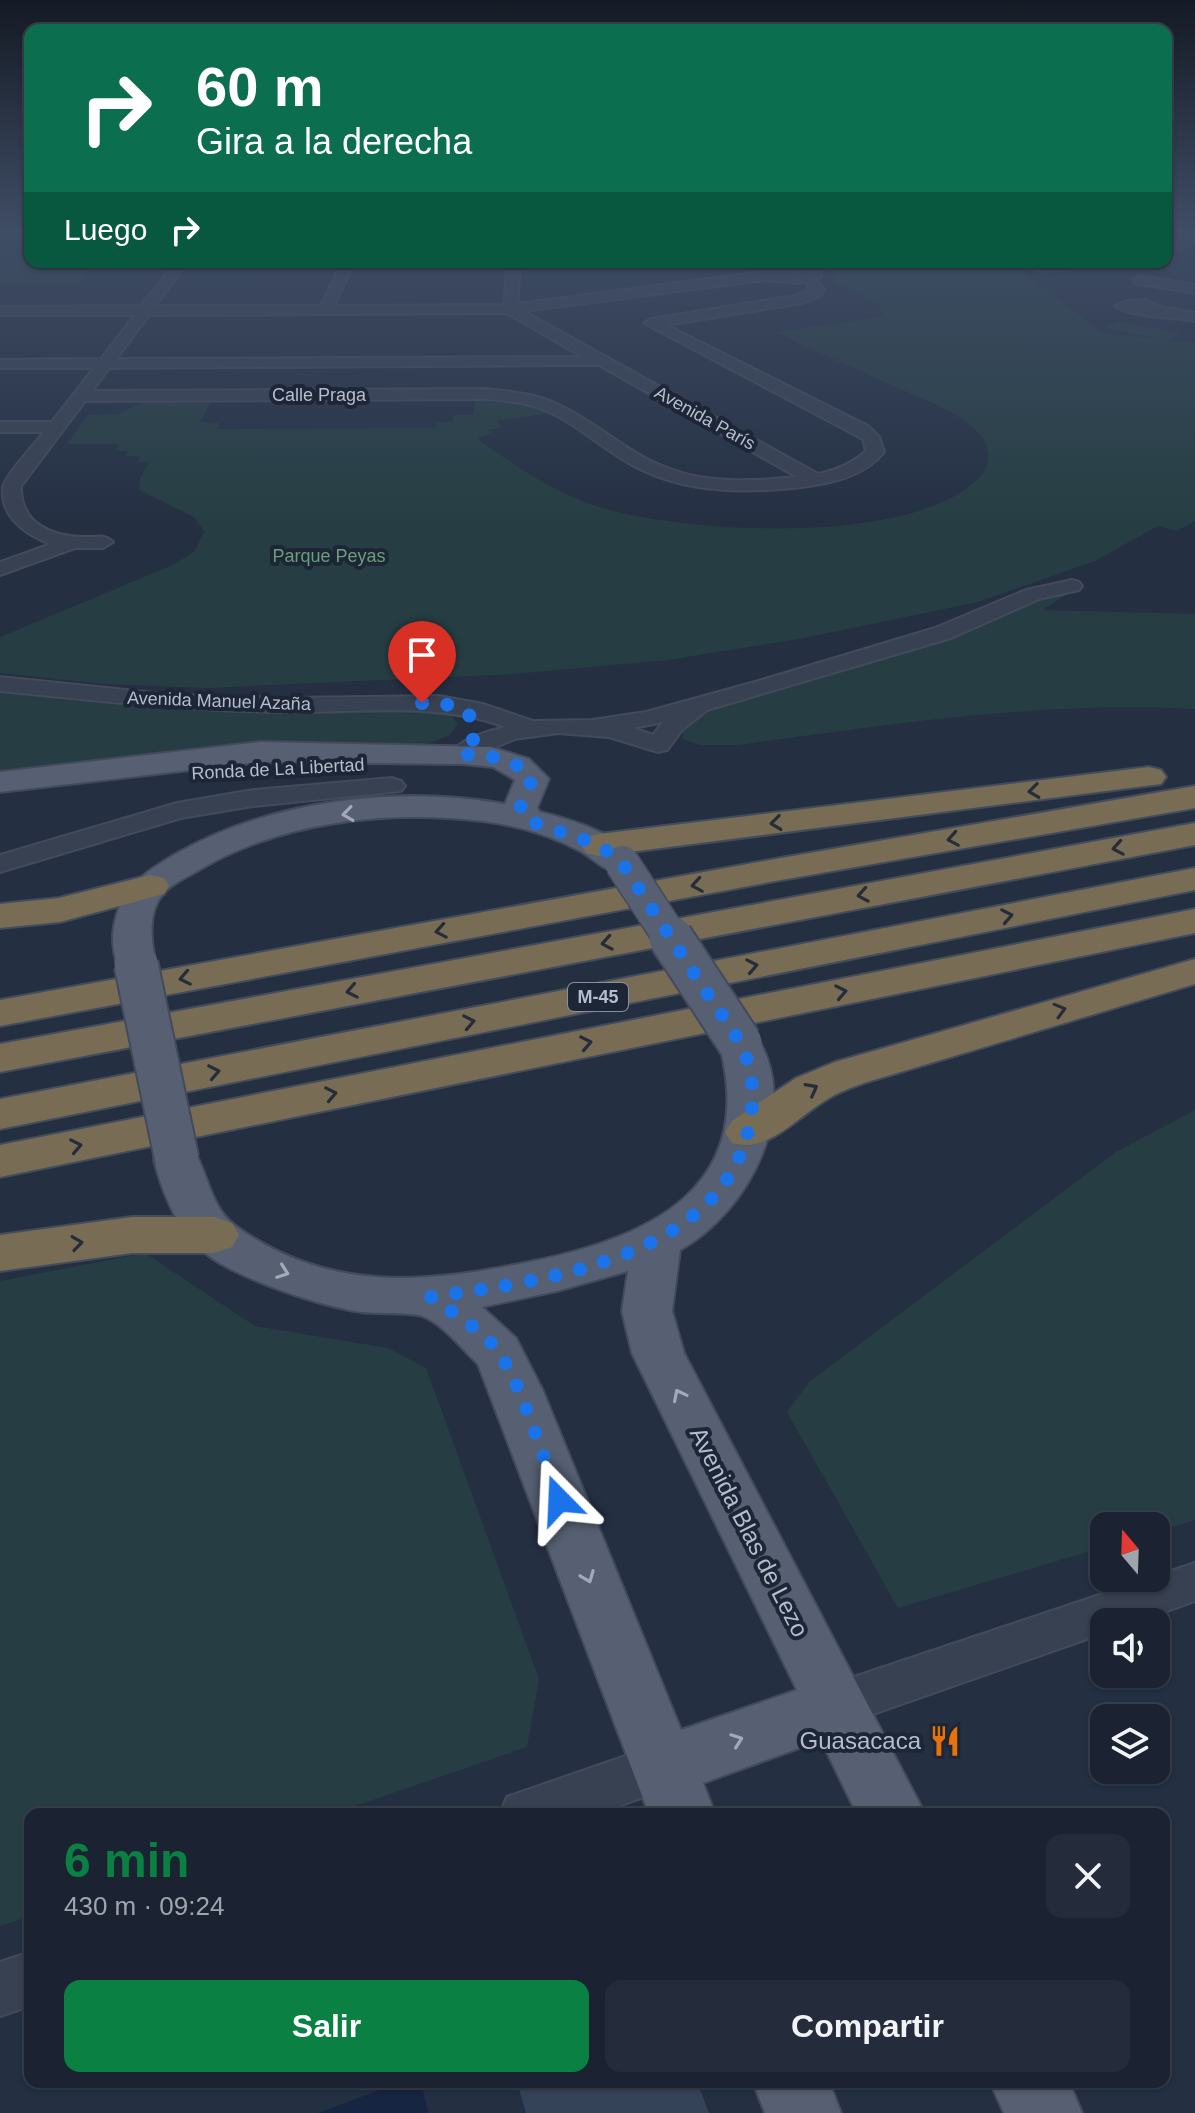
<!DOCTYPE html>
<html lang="es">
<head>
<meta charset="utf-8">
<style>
  :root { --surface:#1b2332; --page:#242b3a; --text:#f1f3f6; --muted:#a0a4ac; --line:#39404d; --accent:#0b8043 }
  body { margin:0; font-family:Arial,sans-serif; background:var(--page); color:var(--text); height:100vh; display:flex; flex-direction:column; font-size:30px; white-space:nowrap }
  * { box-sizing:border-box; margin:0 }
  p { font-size:26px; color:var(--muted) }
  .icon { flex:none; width:44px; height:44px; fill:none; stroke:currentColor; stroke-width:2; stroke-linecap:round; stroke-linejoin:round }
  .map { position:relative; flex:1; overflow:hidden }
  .details { position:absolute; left:24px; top:1808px; width:1146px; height:280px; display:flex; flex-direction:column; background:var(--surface); border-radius:16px; box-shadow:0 2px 6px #0004,0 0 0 2px var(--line) }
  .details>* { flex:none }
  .guide { position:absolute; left:24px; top:24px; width:1148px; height:244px; border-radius:16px; box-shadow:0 2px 6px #0004,0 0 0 2px var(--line); background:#0b6e4f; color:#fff; overflow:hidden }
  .needle { width:52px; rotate:341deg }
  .fabs { position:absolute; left:1090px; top:1512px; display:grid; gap:16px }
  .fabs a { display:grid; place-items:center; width:80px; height:80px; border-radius:16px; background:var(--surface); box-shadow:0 2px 6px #0004,0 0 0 2px var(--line); font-size:40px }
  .pin { position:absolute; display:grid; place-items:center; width:68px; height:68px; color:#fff; margin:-82px -34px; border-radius:50% 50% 50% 0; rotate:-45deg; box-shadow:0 0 8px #0007 }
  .pin .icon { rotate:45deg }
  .me { position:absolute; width:88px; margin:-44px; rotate:339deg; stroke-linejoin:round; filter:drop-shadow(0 0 6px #0008) }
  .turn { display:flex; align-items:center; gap:28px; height:168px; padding:0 40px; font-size:36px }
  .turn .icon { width:104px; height:104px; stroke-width:2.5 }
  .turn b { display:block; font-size:56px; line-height:68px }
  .then { display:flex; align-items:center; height:76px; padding:0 40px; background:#0003; gap:16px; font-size:30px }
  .round { display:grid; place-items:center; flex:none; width:84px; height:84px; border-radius:16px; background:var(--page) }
  .overview { display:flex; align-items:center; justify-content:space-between; height:136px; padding:0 40px }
  h1 { font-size:48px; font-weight:600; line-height:60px; color:var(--accent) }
  .button { display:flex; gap:16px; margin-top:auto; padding:16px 40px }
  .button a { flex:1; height:92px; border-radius:16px; background:var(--accent); color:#fff; font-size:32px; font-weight:600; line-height:92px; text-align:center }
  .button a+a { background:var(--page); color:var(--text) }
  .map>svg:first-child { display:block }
  .green { fill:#263e43 }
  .water { fill:#162541 }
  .building { fill:#354358 }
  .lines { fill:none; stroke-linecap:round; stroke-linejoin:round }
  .minor-casing { stroke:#424a5b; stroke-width:4 }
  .major-casing { stroke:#424a5b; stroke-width:4 }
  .highway-casing { stroke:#434c5c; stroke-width:4 }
  .minor { fill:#384152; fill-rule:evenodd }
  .major { fill:#566072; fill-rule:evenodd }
  .highway { fill:#786c55; fill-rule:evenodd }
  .major-bridge-far1-casing { stroke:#424a5b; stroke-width:37; stroke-linecap:butt }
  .major-bridge-casing { stroke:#424a5b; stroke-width:47; stroke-linecap:butt }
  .major-bridge-far1 { stroke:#566072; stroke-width:34 }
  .major-bridge { stroke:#566072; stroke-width:43 }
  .oneway { stroke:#262d3a }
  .oneway2 { stroke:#a2aaba }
  .route { stroke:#1a73e8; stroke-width:14; stroke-dasharray:0 25.2 }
  .labels { text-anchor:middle; stroke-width:8; stroke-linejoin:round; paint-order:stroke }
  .far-street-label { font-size:18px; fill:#b5bdcc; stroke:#1d2637 }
  .far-park-label { font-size:18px; fill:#6a9e79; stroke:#1d2637 }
  .shield { fill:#1d2637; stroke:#87909f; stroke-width:2 }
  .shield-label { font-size:18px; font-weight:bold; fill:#b5bdcc }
  .near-street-label { font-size:24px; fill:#b5bdcc; stroke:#1d2637 }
  .near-poi-label { font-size:24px; fill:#b5bdcc; stroke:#1d2637; text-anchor:end }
</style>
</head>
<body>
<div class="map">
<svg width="1195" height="2113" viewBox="0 0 1195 2113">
  <rect width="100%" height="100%" fill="#242f42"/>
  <!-- green -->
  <g class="green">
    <path d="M30,239V262H98L77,285H0V241Z"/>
    <path d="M828,262H1001L1023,272L1103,333L1162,339L1104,328L1117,321L1181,333L1169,340L1195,343V521L1177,531L1158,526L1095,561L978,602L804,638L668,660L513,674L207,688L104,684L0,673V637L175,564L195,551L204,531L194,517L139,490L140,479L149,462H138L140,456H126L128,451H115L119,444H67L88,415L118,414L144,402H211L200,422L219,423L217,429L435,428L437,422H452L454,415H473L476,397L519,401L550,413L496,421L503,427L487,430L493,434L476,438C520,469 560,498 614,511C701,533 909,545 978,479C991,467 992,449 981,436C962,412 925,400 898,388C857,369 816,352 776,332L885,316L877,303L836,284Z"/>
    <path d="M1074,590L1042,610L1195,614V709C1043,701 890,724 739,745H699L683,739V726L703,712L973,629L1045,595Z"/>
    <path d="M0,693L169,710L429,711L450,715L458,723L450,735L422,746L277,743L0,775Z"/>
    <path d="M1195,1110V1520L1156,1532V1526H1104V1547L898,1608L787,1412L809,1382L1116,1152Z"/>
    <path d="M145,1253L255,1326L388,1348L426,1368L539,1679L527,1747L332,1814H30V1916L0,1926V1281Z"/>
  </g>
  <!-- water -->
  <path class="water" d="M401,2082H421L428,2113H318Z"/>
  <!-- building -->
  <path class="building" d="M517,2082H697L709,2113H526Z"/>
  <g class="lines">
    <defs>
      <g id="minor">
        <path d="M1195,234V242L1166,255V247Z"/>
        <path d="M176,262H188L155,306H321L342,262H354L334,306L504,305L508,262H520L517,304L755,273L758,267C779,262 801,259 821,271V277L800,283L764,280L523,311L818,474C836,470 852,464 866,451L863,439L644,323L651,319L794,296L810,290L807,284L808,281H818L824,290L820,296L802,303L666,325L868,426L879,437L884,452C864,477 831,483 802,487C748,493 691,494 640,469C606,453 578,423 542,409C525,402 506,401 488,399L85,401L21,486C20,525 54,538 89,537C99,537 105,534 113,542L103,548H75L0,575V562L51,544C28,536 0,518 3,487C7,473 34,445 44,432H0V422H52L94,368H0V360L101,359L135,315H0V307L141,306ZM783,270L806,273L768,272ZM507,313L583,357L116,359L149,315ZM599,365L797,477C755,481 710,484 670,469C629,455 598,423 559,405C537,394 512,392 488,389L92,391L109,368Z"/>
        <path d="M1011,262H1107L1101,266L1043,271Z"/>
        <path d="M1140,276L1195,285V293L1135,283L1134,280Z"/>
        <path d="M1145,300L1160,307L1195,313V321C1174,317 1129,317 1115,306L1126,301Z"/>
        <path d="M1072,580L1079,582L1082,586L1079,590L1039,599L951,638L707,710L682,730L667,750L658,752L609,737L558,733L515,739L462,761L453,759L450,754C461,739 487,731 506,727C435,701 361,713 287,712C191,711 96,701 0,691V677L175,695L288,698L439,696L483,704L533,721L592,720L646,712L755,682L935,628L1026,590ZM663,722L653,735L633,728Z"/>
        <path d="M392,778L401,781L405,786L401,791L253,806L181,818L0,872V855L177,803L253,790Z"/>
        <path d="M1195,1563V1601L1136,1622H1104V1633L836,1727L819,1721L812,1705L819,1689L836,1683Z"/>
        <path d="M663,1743L680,1750L688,1767L680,1784L596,1814H500L507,1797Z"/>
        <path d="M30,1952V2006L0,2016V1962Z"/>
      </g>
      <g id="major">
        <path d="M260,742L491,747L529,759L549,779L537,808L540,812C573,820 620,834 640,863L635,871C626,873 620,874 611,871C600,867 591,857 580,851C550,835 516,825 482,821C388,810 282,821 199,870C188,877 172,883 163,894C147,913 151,942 156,964L150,972L136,976L122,972C111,956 111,932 117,914C126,884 149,870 174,855C269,800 398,785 505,804L515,780L493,767L462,764L260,762L0,792V772Z"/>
        <path d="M740,1030L755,1034C804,1107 749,1212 680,1250L672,1311L684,1353L925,1814H857L821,1740L703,1783L715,1814H649L478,1364C462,1349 443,1324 422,1316C412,1312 375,1314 361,1312C320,1306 227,1276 198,1247C175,1224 162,1191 154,1160L161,1149L177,1145L193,1149C209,1175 210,1208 237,1227C330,1293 425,1283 529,1262C650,1238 759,1188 719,1043L725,1034ZM628,1271L622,1311L632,1353L797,1690L681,1730L543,1391L516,1338L482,1307L557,1291Z"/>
        <path d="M753,2082H829L841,2113H765Z"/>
        <path d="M990,2082H1069L1082,2113H1004Z"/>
      </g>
      <g id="highway">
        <path d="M1149,767L1161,770L1166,777L1161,784L599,856L586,853L581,845L586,837L599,834Z"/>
        <path d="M1195,786V808L781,880L0,1026V1000L781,858Z"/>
        <path d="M1195,823V845L0,1072V1044Z"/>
        <path d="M1195,868V890L0,1129V1099Z"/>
        <path d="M150,875L164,878L169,886L164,894L60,922L0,928V904L59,898Z"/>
        <path d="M1195,909V933L0,1177V1145Z"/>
        <path d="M1195,959V984L867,1082C853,1087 838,1092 826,1100C796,1118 769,1153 732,1143L725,1132L732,1121L796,1078L835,1062Z"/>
        <path d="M132,1217H214L232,1223L239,1235L232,1247L214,1253H132L0,1271V1235Z"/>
      </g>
    </defs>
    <!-- minor casing -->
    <use href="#minor" class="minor-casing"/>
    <!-- major casing -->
    <use href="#major" class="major-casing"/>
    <!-- highway casing -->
    <use href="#highway" class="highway-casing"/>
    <!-- minor -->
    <use href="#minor" class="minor"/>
    <!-- major -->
    <use href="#major" class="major"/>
    <!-- highway -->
    <use href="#highway" class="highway"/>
    <defs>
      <path id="major-bridge-far1" d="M622,863L672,940"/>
      <g id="major-bridge">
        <path d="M671,938L740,1043"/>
        <path d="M136,964L177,1160"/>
      </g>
    </defs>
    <!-- major-bridge-far1 casing -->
    <use href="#major-bridge-far1" class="major-bridge-far1-casing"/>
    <!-- major-bridge casing -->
    <use href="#major-bridge" class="major-bridge-casing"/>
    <!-- major-bridge-far1 -->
    <use href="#major-bridge-far1" class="major-bridge-far1"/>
    <!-- major-bridge -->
    <use href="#major-bridge" class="major-bridge"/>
  </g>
  <!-- one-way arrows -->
  <defs><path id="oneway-chevron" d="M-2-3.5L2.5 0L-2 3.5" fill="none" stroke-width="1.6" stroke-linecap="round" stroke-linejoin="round" transform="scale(2)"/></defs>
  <g class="oneway">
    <use href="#oneway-chevron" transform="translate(1034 791) rotate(173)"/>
    <use href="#oneway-chevron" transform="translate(776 823) rotate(173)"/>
    <use href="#oneway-chevron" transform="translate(953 839) rotate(170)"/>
    <use href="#oneway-chevron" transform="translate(1118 848) rotate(170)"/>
    <use href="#oneway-chevron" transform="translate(697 885) rotate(170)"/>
    <use href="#oneway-chevron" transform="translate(863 895) rotate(170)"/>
    <use href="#oneway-chevron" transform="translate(1007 916) rotate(-11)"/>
    <use href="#oneway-chevron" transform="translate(441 931) rotate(170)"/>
    <use href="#oneway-chevron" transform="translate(607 943) rotate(170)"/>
    <use href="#oneway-chevron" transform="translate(752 966) rotate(-11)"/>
    <use href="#oneway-chevron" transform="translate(185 978) rotate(169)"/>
    <use href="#oneway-chevron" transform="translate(352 991) rotate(169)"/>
    <use href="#oneway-chevron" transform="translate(841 992) rotate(-11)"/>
    <use href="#oneway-chevron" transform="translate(1060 1010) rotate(-16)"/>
    <use href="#oneway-chevron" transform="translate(469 1022) rotate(-11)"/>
    <use href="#oneway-chevron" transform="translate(586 1043) rotate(-11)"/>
    <use href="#oneway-chevron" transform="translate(214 1072) rotate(-11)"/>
    <use href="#oneway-chevron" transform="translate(812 1089) rotate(-28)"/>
    <use href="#oneway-chevron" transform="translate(331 1094) rotate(-11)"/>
    <use href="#oneway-chevron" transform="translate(76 1146) rotate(-11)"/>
    <use href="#oneway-chevron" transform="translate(77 1243) rotate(-8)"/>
  </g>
  <g class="oneway2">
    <use href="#oneway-chevron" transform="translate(348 814) rotate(172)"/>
    <use href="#oneway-chevron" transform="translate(283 1272) rotate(20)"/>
    <use href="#oneway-chevron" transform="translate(679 1395) rotate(-117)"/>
    <use href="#oneway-chevron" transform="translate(588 1577) rotate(69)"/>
    <use href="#oneway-chevron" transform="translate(737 1740) rotate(-20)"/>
  </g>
  <!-- sky -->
  <linearGradient id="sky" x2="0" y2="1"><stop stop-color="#141a24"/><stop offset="0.44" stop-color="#3f4d65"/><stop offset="1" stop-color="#3f4d65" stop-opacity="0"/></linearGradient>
  <rect width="1195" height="524" fill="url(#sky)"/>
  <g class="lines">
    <!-- route -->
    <path class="route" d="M422,703C456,703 483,708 471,748L462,754C488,756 515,756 532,779L520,808L529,821L599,845L622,863C650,905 677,948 705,990C719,1012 737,1033 746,1057C755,1083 754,1109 747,1135C713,1261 539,1281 431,1297C453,1313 481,1329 498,1351C521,1383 544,1461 559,1500"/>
  </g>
  <!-- icons -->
  <defs>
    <symbol id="restaurant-bare" viewBox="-9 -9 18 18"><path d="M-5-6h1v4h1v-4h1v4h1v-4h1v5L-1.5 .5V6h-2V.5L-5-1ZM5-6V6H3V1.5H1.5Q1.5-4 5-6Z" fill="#e8710a" stroke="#1d2637" stroke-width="2.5" paint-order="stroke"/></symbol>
  </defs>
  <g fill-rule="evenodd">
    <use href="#restaurant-bare" x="923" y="1719" width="44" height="44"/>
  </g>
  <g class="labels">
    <!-- far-street labels -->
    <g class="far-street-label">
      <text x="319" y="401">Calle Praga</text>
      <text transform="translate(705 418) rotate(29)" y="6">Avenida París</text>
      <text transform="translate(219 701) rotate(2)" y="6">Avenida Manuel Azaña</text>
      <text transform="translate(278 769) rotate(-3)" y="6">Ronda de La Libertad</text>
    </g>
    <!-- far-park labels -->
    <g class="far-park-label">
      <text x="329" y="562">Parque Peyas</text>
    </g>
    <!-- shield labels -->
    <rect class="shield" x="568" y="983" width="60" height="28" rx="6"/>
    <g class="shield-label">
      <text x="598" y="1003">M-45</text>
    </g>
    <!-- near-street labels -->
    <g class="near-street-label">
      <text transform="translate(749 1532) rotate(63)" y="8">Avenida Blas de Lezo</text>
    </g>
    <!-- near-poi labels -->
    <g class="near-poi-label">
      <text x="921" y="1749">Guasacaca</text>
    </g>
  </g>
</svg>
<div class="fabs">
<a><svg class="needle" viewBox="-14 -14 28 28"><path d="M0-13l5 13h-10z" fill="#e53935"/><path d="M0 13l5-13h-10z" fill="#a0a4ac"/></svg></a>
<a><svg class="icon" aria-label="sound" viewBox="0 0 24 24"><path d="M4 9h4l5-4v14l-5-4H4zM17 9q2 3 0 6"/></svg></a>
<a><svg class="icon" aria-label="layers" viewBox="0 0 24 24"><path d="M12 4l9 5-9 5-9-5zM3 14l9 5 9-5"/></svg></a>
</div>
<div class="pin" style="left:422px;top:703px;background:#d93025"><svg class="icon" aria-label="arrive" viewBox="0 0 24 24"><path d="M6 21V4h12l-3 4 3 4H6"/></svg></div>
<svg class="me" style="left:559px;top:1500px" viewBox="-20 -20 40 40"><path d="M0-17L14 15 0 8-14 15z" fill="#1a73e8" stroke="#fff" stroke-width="4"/></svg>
<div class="guide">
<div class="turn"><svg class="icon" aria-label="right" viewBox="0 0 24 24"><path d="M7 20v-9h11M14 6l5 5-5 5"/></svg><div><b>60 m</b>Gira a la derecha</div></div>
<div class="then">Luego<svg class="icon" aria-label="right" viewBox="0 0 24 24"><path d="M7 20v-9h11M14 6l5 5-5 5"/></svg></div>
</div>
<section class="details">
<div class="overview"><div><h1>6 min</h1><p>430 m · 09:24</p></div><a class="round"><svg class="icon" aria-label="close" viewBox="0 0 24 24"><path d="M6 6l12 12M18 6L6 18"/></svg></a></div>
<div class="button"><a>Salir</a><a>Compartir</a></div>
</section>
</div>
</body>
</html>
